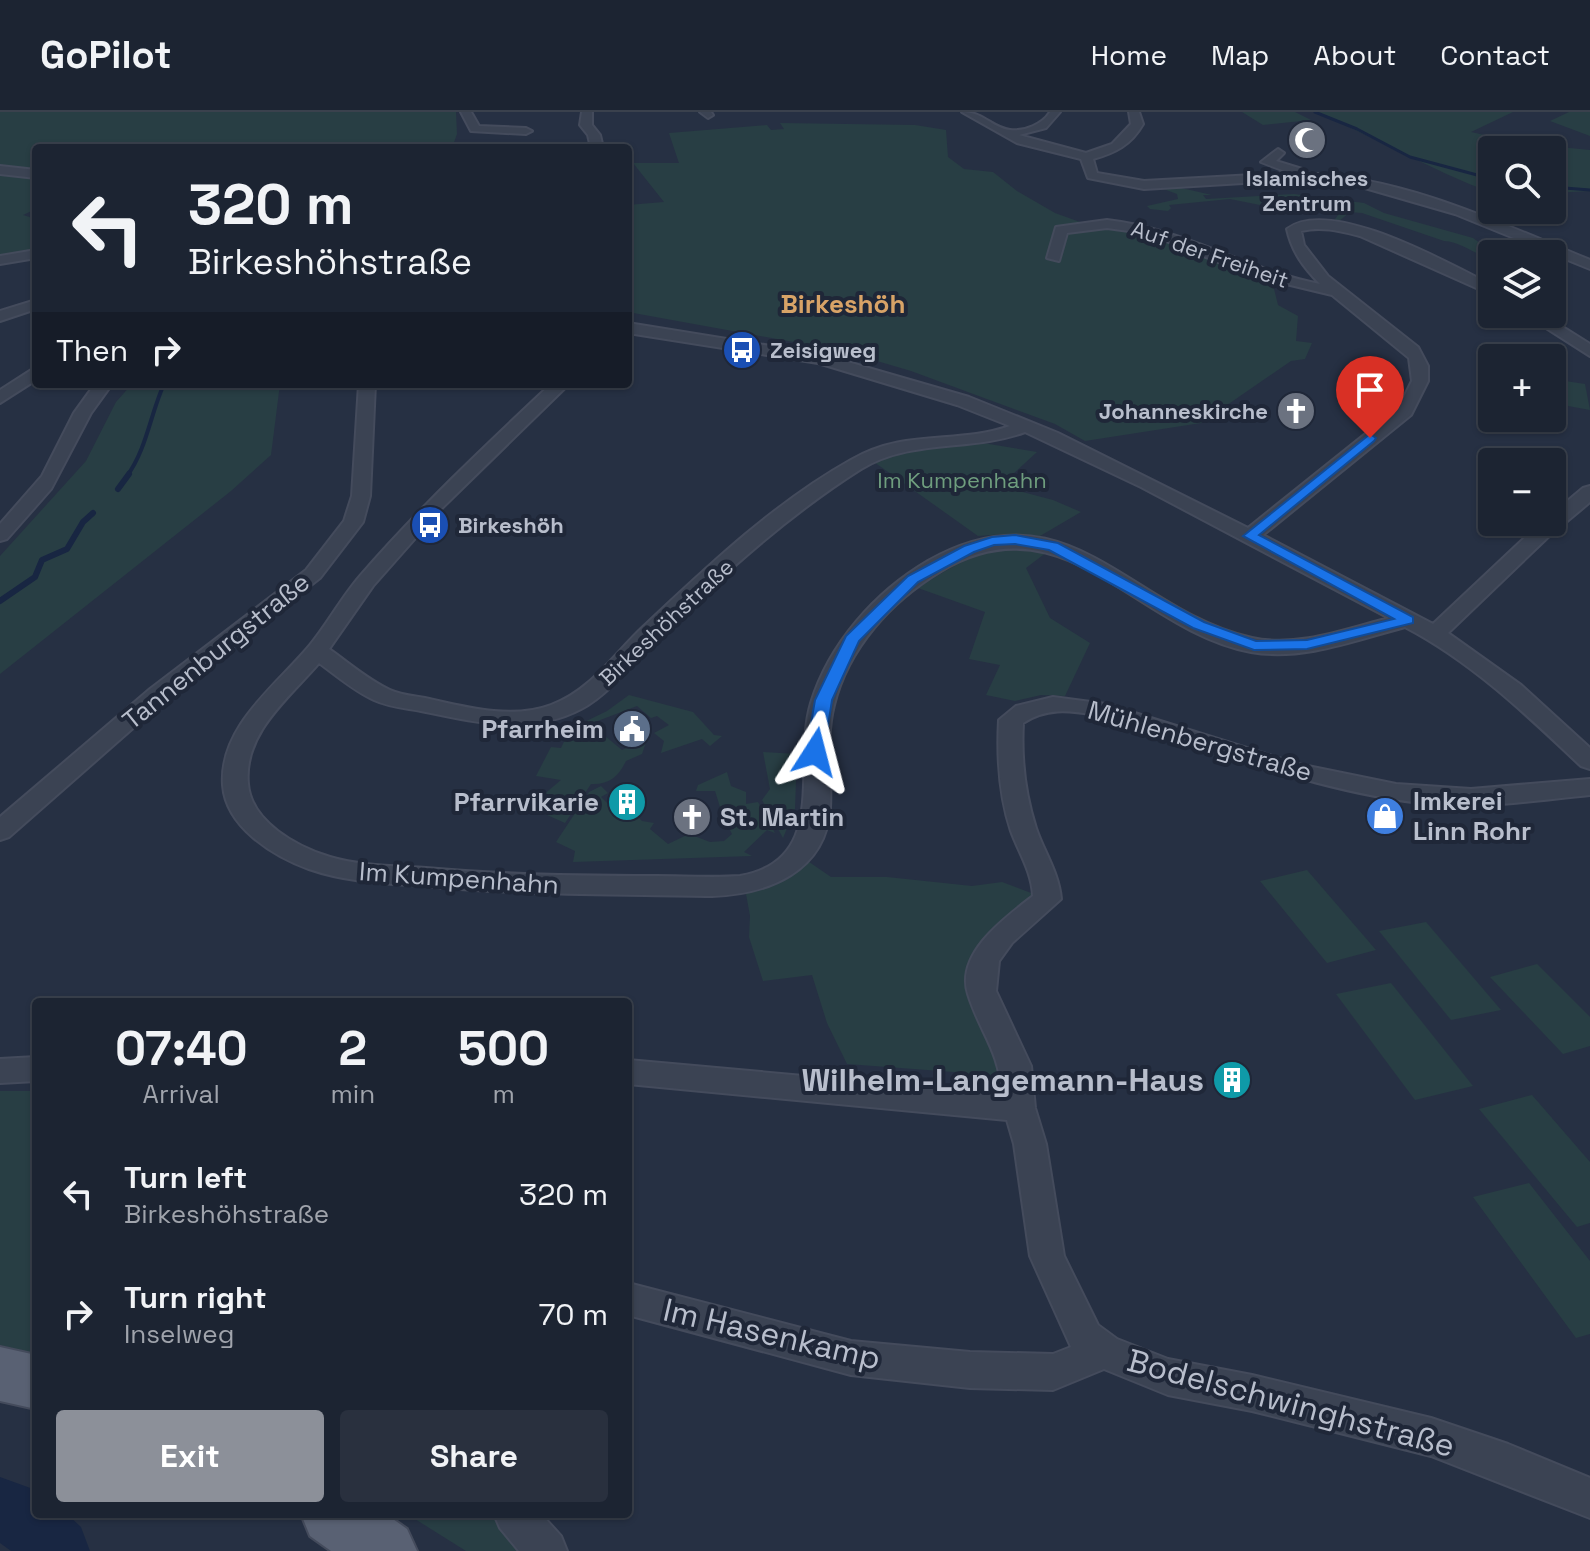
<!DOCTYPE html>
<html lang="en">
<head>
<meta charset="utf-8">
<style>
  :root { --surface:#1c2432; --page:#29303e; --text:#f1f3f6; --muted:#a0a4ac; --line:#3a414d; --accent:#8c9099 }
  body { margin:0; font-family:"Space Grotesk",sans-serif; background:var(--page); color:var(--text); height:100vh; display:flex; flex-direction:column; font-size:30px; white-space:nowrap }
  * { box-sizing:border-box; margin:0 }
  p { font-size:26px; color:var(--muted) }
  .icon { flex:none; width:44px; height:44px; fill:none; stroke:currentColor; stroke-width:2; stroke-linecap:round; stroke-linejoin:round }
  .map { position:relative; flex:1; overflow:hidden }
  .side { position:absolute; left:32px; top:886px; width:600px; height:520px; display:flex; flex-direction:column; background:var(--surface); border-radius:8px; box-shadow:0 2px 6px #0004,0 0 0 2px var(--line) }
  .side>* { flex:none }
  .guide { position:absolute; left:32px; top:32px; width:600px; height:244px; border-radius:8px; box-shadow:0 2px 6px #0004,0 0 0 2px var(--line); background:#1c2432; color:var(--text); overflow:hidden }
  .tools { position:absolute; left:1478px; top:24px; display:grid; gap:16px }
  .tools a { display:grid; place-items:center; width:88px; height:88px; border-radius:8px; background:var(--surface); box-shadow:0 2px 6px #0004,0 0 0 2px var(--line); font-size:40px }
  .pin { position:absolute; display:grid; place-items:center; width:68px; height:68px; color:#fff; margin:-82px -34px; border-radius:50% 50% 50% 0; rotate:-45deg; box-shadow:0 0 8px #0007 }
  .pin .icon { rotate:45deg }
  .me { position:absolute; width:88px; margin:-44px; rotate:9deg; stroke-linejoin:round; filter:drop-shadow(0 0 6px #0008) }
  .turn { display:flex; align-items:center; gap:28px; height:168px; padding:0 24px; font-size:36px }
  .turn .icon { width:104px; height:104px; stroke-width:2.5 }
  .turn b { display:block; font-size:56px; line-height:68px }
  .then { display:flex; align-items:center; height:76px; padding:0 24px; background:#0003; gap:16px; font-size:30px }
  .eta { display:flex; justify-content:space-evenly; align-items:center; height:136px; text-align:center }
  .eta b { font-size:48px; font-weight:800; line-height:56px }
  .primary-button { display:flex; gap:16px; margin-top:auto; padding:16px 24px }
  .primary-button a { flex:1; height:92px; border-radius:8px; background:var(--accent); color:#fff; font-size:32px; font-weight:800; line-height:92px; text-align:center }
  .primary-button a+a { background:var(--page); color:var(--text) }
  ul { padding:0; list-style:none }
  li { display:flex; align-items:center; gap:24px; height:120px; padding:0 24px }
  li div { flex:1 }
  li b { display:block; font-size:30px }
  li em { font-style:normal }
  header { display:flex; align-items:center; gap:48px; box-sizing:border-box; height:112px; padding:0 40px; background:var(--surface); border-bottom:2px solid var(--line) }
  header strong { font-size:38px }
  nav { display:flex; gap:44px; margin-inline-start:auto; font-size:28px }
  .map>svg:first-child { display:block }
  .green { fill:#283e44 }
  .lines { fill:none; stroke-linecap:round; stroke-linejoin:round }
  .stream-far2 { stroke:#182642; stroke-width:3 }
  .stream-far1 { stroke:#182642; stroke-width:4 }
  .stream { stroke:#182642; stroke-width:6 }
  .river { fill:#182642; fill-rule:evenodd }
  .minor-casing { stroke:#444b5c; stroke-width:4 }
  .primary-casing { stroke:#444b5c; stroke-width:4 }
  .minor { fill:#3b4353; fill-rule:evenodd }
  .primary { fill:#596173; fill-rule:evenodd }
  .route { fill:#1a73e8; stroke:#114b97; stroke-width:2 }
  .labels { text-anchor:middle; stroke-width:8; stroke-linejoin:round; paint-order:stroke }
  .far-poi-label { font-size:22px; font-weight:bold; fill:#b8becc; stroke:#1f2738; text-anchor:start }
  .far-street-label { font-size:22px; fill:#b8becc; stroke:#1f2738 }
  .far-park-label { font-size:22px; fill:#6f9e7e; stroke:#1f2738 }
  .far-quarter-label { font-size:26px; font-weight:bold; fill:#d8a367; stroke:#1f2738 }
  .street-label { font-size:26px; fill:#b8becc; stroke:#1f2738 }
  .poi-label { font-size:26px; font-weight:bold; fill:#b8becc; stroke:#1f2738; text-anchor:end }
  .near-poi-label { font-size:32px; font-weight:bold; fill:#b8becc; stroke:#1f2738; text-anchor:end }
  .near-street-label { font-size:32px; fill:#b8becc; stroke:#1f2738 }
</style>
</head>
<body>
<header>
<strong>GoPilot</strong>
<nav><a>Home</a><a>Map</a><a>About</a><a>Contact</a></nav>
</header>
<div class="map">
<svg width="1590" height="1439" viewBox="0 0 1590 1439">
  <rect width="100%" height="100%" fill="#263043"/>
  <!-- green -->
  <g class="green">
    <path d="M0,0H456L457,22L452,36H36V61L0,56Z"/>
    <path d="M1242,0H1295L1311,8L1263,13Z"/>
    <path d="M1315,0H1513L1471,20L1520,31L1590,38V79L1552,81V38H1492V81C1431,58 1375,25 1315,0Z"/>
    <path d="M1569,0H1590V24L1550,9Z"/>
    <path d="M780,11L915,13L946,18L948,45L964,57L993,60L1017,79L1055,101L1080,110L1081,116C1147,110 1212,149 1272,169L1278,193L1298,204L1296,229L1312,231L1305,247L1291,249L1201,311L1085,329L1055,312L911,259L843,239L628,200V93L664,90L633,51H679L669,21L767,13L771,18L784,17Z"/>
    <path d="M0,59L36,63V97L23,103L36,107V139L0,146Z"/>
    <path d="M1177,75L1212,83H1203L1206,87L1294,82L1364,91L1384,101L1473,126L1495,142H1492V148C1475,142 1461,130 1444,129L1362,101L1350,100L1338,110L1335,107L1342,98L1300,90L1263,88L1260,93L1230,87L1169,93L1171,96L1168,99L1150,97L1147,94L1178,87L1177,82L1161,76Z"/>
    <path d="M1552,267L1585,272L1590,298L1552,291Z"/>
    <path d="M132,272H280L271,343L231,379L0,562V444L86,349L116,290Z"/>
    <path d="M956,331H983L1037,340L1000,374L1053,388L1081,400L1040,424L1004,422L978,424L874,350L910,336Z"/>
    <path d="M1007,435L1047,440L1026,456L1050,506L1090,531L1065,584L1041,583L1015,589L986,583L1000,553L969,547L985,500L918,476C946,458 975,440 1007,435Z"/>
    <path d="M629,583L693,600L714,623L722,624L710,634L702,627L661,641L664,629L654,621L669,613L657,604L651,606L637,594L595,610L606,621L598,626L605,624L622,638L647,627L642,642L626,649C619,664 609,673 591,672L565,711L529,695L561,668L536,664L551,635L561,636L570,617L607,599Z"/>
    <path d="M763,640L797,642L795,697L783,726L762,688L770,677Z"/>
    <path d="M727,660L731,674L746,680V692L758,690L775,721L767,718L744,740L752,744L573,750L575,739L556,730L589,680L601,674L608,681L601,685L617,701L622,699L629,706L636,703L642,709L654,711L650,717L668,732L689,722L710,730L724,729L732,722L724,706L730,702V698L720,695L715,679H696L698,673Z"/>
    <path d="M799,743L831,765H887L972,774L1002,770L1047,787L985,847L1016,954L994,973L966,977L967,961L847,952L827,911L812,863L763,869L749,825L750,804L744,771Z"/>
    <path d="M1307,758L1376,838L1327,851L1260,769Z"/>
    <path d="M1426,810L1501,898L1451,908L1379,819Z"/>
    <path d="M1537,852L1590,905V934L1563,942L1490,865Z"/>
    <path d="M1391,871L1473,974L1415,988L1336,882Z"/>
    <path d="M0,979H36V1242L0,1233Z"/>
    <path d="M1532,983L1590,1050V1111L1577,1115L1479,997Z"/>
    <path d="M1529,1071L1590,1149V1222L1576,1226L1473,1085Z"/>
    <path d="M407,1402H499L536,1439H466Z"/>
  </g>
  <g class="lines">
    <!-- stream-far2 -->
    <g class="stream-far2">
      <path d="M1315,0L1357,17L1410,45L1492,67"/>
      <path d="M1552,75L1590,78"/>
    </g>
    <!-- stream-far1 -->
    <path class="stream-far1" d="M127,364C147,336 150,303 164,272"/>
    <!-- stream -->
    <g class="stream">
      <path d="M118,377L129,362"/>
      <path d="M0,489L35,465L42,448L67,437L83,410L93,401"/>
    </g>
    <!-- river -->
    <path class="river" d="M0,1365L36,1378V1402H67L81,1415L90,1439H11L0,1431Z"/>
    <defs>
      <g id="minor">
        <path d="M461,0H471L479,14L526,16L532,19L526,22L471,19Z"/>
        <path d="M582,0H592V13L600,23L603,36H591L588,23L580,13Z"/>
        <path d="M700,0H711L713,3L708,6Z"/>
        <path d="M962,0C984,0 992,16 1010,18C1024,20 1043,12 1050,0H1060L1046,16L1019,23L1086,41L1112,32L1131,12L1129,0H1139L1143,12C1131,33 1115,41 1093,47L1097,61L1144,69L1290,61L1261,50L1278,37L1284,41L1276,49L1302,57L1303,61C1404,65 1498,110 1590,148V157L1455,102L1358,74L1277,69L1144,77L1088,66L1081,47L1017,31Z"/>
        <path d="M0,54L36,58V66L0,62Z"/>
        <path d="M1107,108C1182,116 1247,158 1320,172C1304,156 1292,140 1287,117C1331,84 1449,152 1492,173V183L1360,124C1340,119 1322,114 1301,119L1304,133L1328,164L1418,235L1428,254V269L1411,303L1263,423L1433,512L1533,418L1542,410H1552V402L1583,376L1590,374V390L1547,426L1448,521L1521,573L1590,636V657L1581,654C1527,603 1472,550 1405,515C1356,528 1303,549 1251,540C1137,519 1064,384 941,459C891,489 848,536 834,593C825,628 832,661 830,696C826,760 768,782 712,784C616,782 519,783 422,774C384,771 346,770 309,757C273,744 226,715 223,673C219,614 277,573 310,533C328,511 341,486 360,464C419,396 485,334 551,272H569L441,397L373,474L329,537C349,551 368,568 390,578C401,583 414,584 425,586C465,595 511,608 551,593C590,579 614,542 643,515C707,455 774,391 851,348C906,316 956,333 1010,314L957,293L818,251L628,221V211L820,242L969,285L1058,321L1248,416L1399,295L1412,269L1409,246L1332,183L1253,164L1166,129L1129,119L1107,116L1067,121L1059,149L1047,146L1056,115ZM1025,320L1141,375L1389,506C1346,517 1297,536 1252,526C1131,499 1069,369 928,449C875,480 829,532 811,591C792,653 831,748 740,764C712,766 684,764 656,764C579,764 502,763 426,756C394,754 360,754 330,745C297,735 251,710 248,672C243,621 289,586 319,551C337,564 354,579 374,588C389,595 405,596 421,599C474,610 530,624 581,597C613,580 634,547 660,522C723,463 788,403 861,357C912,326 971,340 1025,320Z"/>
        <path d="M36,138V146L0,152V144Z"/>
        <path d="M36,188V197L0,209V199Z"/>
        <path d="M1524,202H1542L1590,232V244Z"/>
        <path d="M36,255V268L0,291V278Z"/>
        <path d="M95,272H112L91,301L51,377L7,427L0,429V412L42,364L74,301Z"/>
        <path d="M359,272H375L370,384L363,410L320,466L166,587L9,725L0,728V705L150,577L306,458L344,409L352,384Z"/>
        <path d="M1053,585L1106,592L1298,652L1396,672L1471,677L1590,667V683C1537,688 1484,697 1431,692C1314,681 1207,633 1095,603C1068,598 1046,596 1023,611C1021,647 1025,682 1036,716C1044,740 1059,761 1061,787L1012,831L999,849L996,879L1031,954L1035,996L1046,1032L1064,1144L1098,1213L1117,1227L1168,1247L1252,1263L1431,1306L1508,1332L1590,1366V1406L1431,1344L1252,1299L1168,1283L1104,1257L1053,1278L970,1276L851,1263L628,1203V1171L851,1229L970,1240L1053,1242L1071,1235L1030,1144L1014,1032L1007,1008L628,972V948L1002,982C999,937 980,921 968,882C955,841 1006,805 1033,784C1032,760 1019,741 1011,719C999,683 997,645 999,608L1016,594Z"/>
        <path d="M36,945V969L0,971V947Z"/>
        <path d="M494,1402H541L561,1424L567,1439H519L500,1416Z"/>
      </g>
      <g id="primary">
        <path d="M0,1235L36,1243V1297L0,1289Z"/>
        <path d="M301,1402H386L407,1417L417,1439H331L310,1424Z"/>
      </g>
    </defs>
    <!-- minor casing -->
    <use href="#minor" class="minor-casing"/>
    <!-- primary casing -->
    <use href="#primary" class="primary-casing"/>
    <!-- minor -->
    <use href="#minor" class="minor"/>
    <!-- primary -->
    <use href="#primary" class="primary"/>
  </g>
  <!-- route -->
  <path class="route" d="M1370,322L1376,326L1374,329L1259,423L1413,505V511L1307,537L1254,538L1193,516L1049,438L1015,432L994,433L974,440L918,470L859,529L832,588L824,640L815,645L806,640L815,588L846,524L908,464L964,434L992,425L1015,423L1058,431L1204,510L1256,529L1307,528L1394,507L1243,424Z"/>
  <!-- icons -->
  <defs>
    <symbol id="mosque-disc" viewBox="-11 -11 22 22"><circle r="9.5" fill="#6b7280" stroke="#1f2738"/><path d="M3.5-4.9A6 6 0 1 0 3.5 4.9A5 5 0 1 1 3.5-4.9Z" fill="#fff"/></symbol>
    <symbol id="bus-disc" viewBox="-11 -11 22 22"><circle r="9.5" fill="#1a4fb4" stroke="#1f2738"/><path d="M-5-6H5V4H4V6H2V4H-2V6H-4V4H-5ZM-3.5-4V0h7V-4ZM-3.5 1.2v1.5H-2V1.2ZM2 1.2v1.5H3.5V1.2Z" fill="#fff"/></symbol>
    <symbol id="church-disc" viewBox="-11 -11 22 22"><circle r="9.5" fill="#6b7280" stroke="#1f2738"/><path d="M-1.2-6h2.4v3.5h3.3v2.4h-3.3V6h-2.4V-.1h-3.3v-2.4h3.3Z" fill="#fff"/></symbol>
    <symbol id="civic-disc" viewBox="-11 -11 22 22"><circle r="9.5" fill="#5c6f8a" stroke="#1f2738"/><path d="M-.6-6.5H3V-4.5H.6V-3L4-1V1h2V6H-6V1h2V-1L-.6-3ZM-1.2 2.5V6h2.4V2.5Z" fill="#fff"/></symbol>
    <symbol id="building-disc" viewBox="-11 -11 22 22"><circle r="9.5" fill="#0f9aa8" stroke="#1f2738"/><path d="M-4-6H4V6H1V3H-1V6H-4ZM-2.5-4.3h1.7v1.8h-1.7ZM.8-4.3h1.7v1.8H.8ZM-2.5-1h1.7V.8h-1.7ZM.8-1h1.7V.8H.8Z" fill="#fff"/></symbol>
    <symbol id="shop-disc" viewBox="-11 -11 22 22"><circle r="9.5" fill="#3f7fe0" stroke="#1f2738"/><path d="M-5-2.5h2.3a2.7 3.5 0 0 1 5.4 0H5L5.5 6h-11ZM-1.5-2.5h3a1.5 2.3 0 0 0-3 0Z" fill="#fff"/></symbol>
  </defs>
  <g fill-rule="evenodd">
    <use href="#mosque-disc" x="1285" y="6" width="44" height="44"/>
    <use href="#bus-disc" x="720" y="216" width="44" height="44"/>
    <use href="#church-disc" x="1274" y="277" width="44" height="44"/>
    <use href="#bus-disc" x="408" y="391" width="44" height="44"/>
    <use href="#civic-disc" x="610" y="595" width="44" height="44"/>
    <use href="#building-disc" x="605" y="668" width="44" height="44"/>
    <use href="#shop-disc" x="1363" y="682" width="44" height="44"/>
    <use href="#church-disc" x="670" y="683" width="44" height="44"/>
    <use href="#building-disc" x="1210" y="946" width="44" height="44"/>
  </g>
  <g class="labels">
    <!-- far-poi labels -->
    <g class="far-poi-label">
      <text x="1307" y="74" text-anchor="middle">Islamisches<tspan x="1307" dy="25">Zentrum</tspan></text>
      <text x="770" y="246">Zeisigweg</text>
      <text x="1268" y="307" text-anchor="end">Johanneskirche</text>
      <text x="458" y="421">Birkeshöh</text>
    </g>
    <!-- far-street labels -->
    <g class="far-street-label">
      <text transform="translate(1210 142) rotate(19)" y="8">Auf der Freiheit</text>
      <text transform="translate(666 510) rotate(-43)" y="8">Birkeshöhstraße</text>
    </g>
    <!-- far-park labels -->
    <g class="far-park-label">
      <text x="962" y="376">Im Kumpenhahn</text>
    </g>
    <!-- far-quarter labels -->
    <g class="far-quarter-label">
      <text x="843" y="201">Birkeshöh</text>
    </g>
    <!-- street labels -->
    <g class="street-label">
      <text transform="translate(216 539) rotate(-39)" y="9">Tannenburgstraße</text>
      <text transform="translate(1200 629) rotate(16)" y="9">Mühlenbergstraße</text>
      <text transform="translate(459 766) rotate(4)" y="9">Im Kumpenhahn</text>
    </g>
    <!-- poi labels -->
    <g class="poi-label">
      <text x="604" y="626">Pfarrheim</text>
      <text x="1413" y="698" text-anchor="start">Imkerei<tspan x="1413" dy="30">Linn Rohr</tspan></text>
      <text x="599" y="699">Pfarrvikarie</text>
      <text x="720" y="714" text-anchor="start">St. Martin</text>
    </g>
    <!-- near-poi labels -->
    <g class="near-poi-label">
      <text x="1204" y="979">Wilhelm-Langemann-Haus</text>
    </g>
    <!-- near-street labels -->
    <g class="near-street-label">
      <text transform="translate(772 1222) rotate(13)" y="11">Im Hasenkamp</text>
      <text transform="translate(1291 1291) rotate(15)" y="11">Bodelschwinghstraße</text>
    </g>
  </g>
</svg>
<div class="tools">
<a><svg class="icon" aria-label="search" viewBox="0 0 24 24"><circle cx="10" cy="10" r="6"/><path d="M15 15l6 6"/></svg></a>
<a><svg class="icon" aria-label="layers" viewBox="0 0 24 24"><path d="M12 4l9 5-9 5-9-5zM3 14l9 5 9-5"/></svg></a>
<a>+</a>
<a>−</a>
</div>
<div class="pin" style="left:1370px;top:326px;background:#d93025"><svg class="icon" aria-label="arrive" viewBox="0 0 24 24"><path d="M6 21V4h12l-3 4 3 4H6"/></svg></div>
<svg class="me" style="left:815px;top:640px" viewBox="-20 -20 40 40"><path d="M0-17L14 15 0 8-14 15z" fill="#1a73e8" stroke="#fff" stroke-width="4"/></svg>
<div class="guide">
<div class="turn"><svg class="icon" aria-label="left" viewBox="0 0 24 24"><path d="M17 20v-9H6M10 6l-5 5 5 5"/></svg><div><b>320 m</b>Birkeshöhstraße</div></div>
<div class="then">Then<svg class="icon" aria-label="right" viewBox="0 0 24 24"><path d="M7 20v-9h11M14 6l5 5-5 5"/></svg></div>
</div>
<section class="side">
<div class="eta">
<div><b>07:40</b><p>Arrival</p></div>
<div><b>2</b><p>min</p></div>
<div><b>500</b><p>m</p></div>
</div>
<ul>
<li><svg class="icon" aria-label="left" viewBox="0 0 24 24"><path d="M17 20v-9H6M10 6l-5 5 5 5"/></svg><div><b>Turn left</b><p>Birkeshöhstraße</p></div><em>320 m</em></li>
<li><svg class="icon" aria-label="right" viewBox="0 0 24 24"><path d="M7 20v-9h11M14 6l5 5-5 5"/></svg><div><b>Turn right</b><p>Inselweg</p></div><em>70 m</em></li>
</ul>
<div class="primary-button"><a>Exit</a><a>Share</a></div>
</section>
</div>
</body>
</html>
